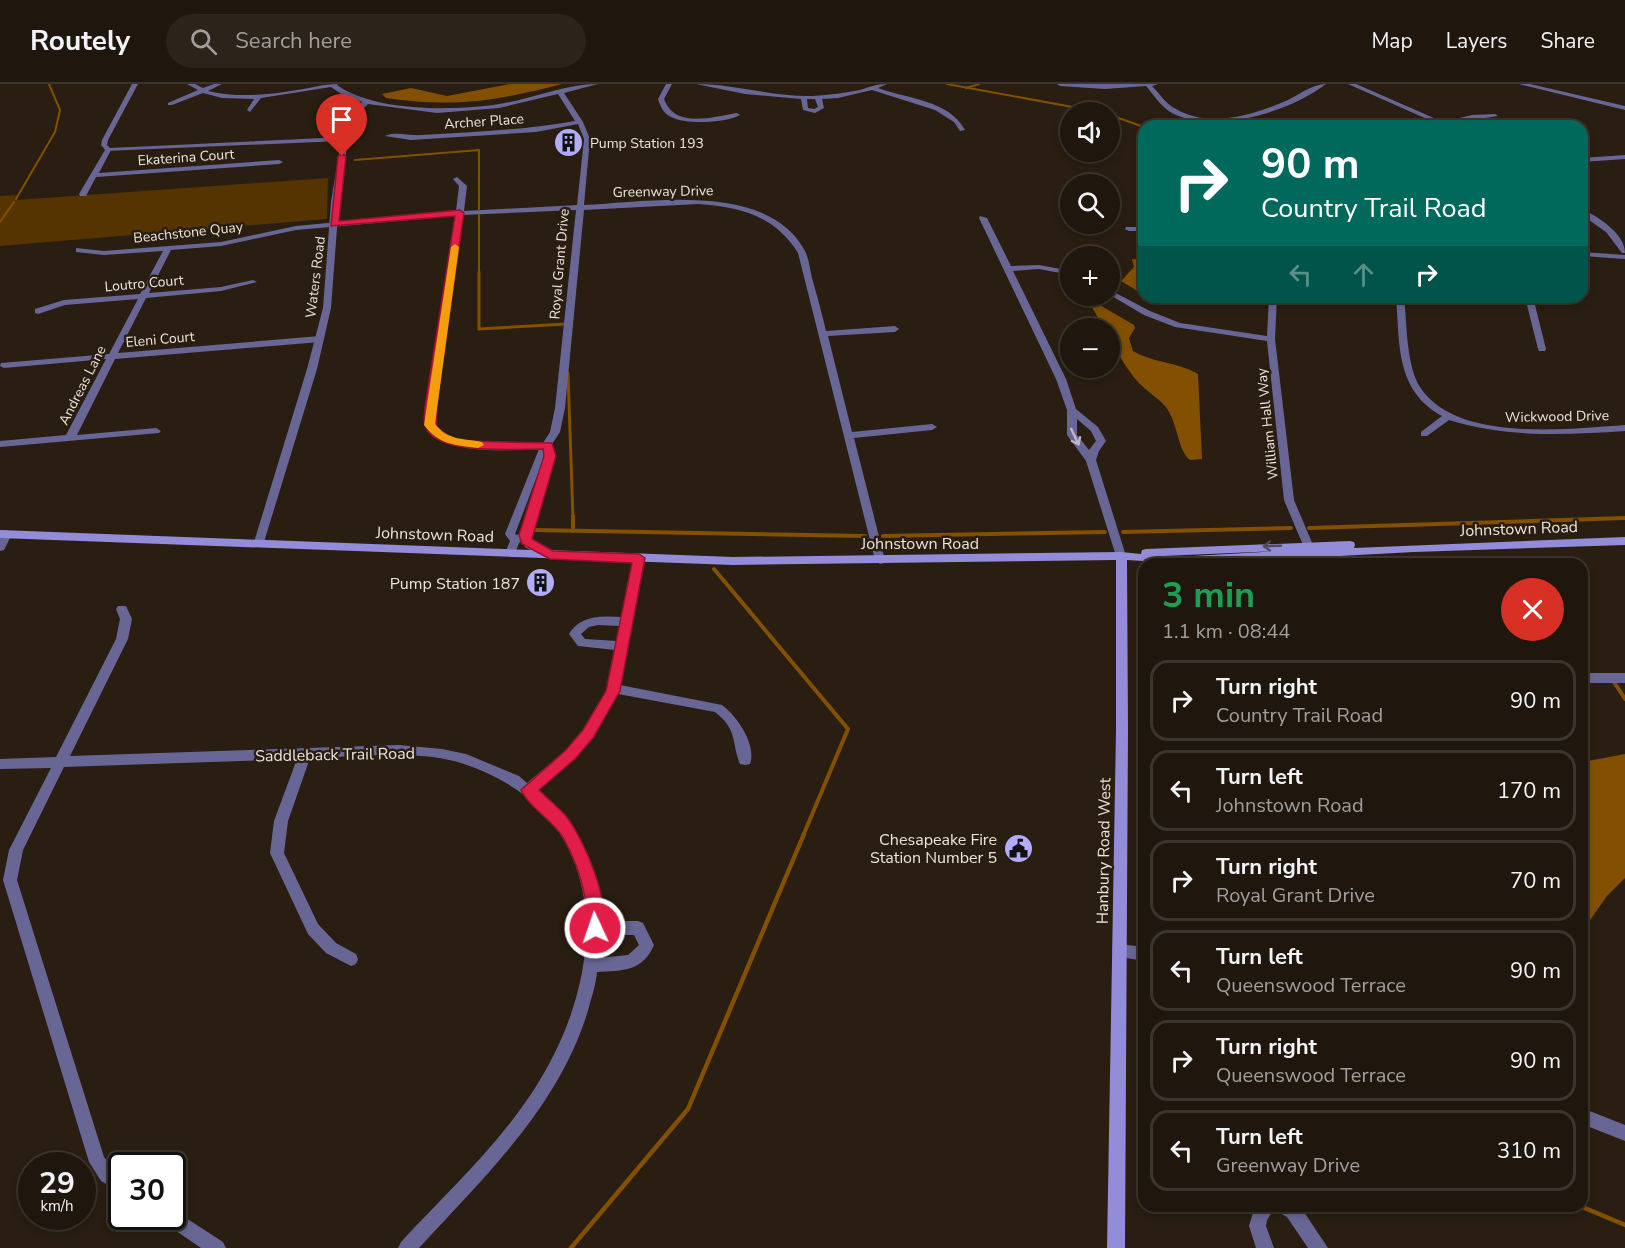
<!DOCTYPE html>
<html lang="en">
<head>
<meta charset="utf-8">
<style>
  :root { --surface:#1f160d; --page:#2c231b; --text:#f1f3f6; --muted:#a19f9d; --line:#3c352e }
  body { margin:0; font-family:"Nunito Sans",sans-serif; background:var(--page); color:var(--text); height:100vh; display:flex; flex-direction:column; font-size:22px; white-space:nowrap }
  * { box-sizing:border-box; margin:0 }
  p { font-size:20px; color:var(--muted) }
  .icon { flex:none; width:33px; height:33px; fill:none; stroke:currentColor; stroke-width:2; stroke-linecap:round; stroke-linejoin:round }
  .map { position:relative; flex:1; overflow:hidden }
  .drawer { position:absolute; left:1138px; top:474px; width:450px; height:654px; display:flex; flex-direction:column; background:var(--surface); border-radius:18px; box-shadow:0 3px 9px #0003,0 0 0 2px var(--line) }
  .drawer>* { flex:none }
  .guide { position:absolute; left:1138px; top:36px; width:450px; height:183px; border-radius:18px; box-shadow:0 3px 9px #0003,0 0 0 2px var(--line); background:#00695c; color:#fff; overflow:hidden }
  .controls { position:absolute; left:1060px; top:18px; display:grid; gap:12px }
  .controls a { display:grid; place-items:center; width:60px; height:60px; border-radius:50%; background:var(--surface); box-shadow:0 3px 9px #0003,0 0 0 2px var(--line); font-size:30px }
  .speed { position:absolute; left:18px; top:1068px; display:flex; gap:12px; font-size:30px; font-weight:700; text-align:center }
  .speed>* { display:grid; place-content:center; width:78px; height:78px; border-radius:50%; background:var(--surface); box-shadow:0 3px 9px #0003,0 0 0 2px var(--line); line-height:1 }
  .speed small { font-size:15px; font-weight:400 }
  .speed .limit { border:3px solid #111; border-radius:9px; background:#fff; color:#111 }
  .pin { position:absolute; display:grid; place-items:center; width:51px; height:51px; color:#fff; margin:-62px -26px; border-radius:50% 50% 50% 0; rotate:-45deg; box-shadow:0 0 6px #0007 }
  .pin .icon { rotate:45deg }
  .me { position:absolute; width:66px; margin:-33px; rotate:357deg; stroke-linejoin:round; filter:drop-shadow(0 0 4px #0008) }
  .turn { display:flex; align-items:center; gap:21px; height:126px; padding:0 24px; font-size:27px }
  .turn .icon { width:78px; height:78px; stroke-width:2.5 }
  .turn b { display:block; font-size:42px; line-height:51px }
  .lanes { display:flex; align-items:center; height:57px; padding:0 24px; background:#0003; justify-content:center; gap:30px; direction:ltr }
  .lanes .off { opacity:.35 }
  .round { display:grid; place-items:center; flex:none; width:63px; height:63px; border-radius:32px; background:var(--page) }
  .overview { display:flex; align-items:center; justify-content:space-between; height:102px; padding:0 24px }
  h1 { font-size:36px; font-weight:700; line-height:45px; color:#1e9e55 }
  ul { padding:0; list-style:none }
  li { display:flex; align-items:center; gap:18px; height:81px; margin:0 12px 9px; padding:0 12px; border:3px solid var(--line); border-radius:18px }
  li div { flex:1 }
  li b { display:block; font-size:22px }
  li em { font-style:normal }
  header { display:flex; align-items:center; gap:36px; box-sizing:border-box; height:84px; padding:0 30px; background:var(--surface); border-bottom:2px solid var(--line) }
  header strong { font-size:28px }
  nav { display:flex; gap:33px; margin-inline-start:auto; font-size:21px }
  .search { width:420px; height:54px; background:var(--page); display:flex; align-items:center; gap:15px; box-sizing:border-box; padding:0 21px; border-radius:33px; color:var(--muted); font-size:22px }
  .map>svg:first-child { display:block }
  .green { fill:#553401 }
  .water { fill:#825000 }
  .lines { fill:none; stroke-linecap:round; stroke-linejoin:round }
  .stream-far3 { stroke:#825000; stroke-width:2 }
  .stream-far2 { stroke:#825000; stroke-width:3 }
  .stream-far1 { stroke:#825000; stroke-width:4 }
  .stream { stroke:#825000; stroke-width:4.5 }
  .minor { fill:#686695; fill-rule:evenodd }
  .tertiary { fill:#686695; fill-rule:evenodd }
  .secondary { fill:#928cd9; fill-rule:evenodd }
  .oneway { stroke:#beb8c3 }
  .oneway2 { stroke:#534a61 }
  .route { fill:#e11d48; stroke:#92132f; stroke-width:1.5 }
  .slow { fill:#f59e0b }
  .labels { text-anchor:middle; stroke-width:5; stroke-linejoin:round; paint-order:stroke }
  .far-street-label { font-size:14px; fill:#ece4dc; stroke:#291e11 }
  .far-poi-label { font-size:14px; fill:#ece4dc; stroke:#291e11; text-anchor:start }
  .street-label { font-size:16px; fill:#ece4dc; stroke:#291e11 }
  .poi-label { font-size:16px; fill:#ece4dc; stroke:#291e11; text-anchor:end }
</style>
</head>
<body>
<header>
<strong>Routely</strong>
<div class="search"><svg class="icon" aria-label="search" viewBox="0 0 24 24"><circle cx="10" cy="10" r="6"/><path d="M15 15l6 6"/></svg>Search here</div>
<nav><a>Map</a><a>Layers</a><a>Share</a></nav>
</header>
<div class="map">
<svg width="1625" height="1164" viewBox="0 0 1625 1164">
  <rect width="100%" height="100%" fill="#291e11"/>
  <!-- green -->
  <path class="green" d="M328,94L327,135L0,162V112L19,111L17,116Z"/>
  <!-- water -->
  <g class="water">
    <path d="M510,0H562C496,17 455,24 386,14L382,10L411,4L447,12Z"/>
    <path d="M1132,175L1144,176V211L1121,197L1134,183Z"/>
    <path d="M1091,216L1134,241L1135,244L1129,254L1133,267C1153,279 1178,278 1198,290L1202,375L1190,376C1177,366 1178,337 1165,322C1158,314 1148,308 1141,301C1129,289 1110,260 1110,244H1104L1089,218Z"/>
    <path d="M1625,670V794L1607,812L1583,846V678Z"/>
  </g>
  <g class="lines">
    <!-- stream-far3 -->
    <g class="stream-far3">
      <path d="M947,0L1100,28"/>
      <path d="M966,4L979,0"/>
      <path d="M1110,31L1144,43"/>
      <path d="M355,76L479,66V125"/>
      <path d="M16,115L55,48L60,26L49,0"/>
      <path d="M479,131V189"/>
      <path d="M0,138L14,118"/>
    </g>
    <!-- stream-far2 -->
    <g class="stream-far2">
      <path d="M479,188V245L566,240"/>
      <path d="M568,289L573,434"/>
    </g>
    <!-- stream-far1 -->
    <g class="stream-far1">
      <path d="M573,432V447"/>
      <path d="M1309,444L1625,434"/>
      <path d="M535,446L865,452"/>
      <path d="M1123,448L1291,444"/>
      <path d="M883,452L1105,448"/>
      <path d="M714,485L848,645L803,752"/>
      <path d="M1614,598L1625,615"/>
    </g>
    <!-- stream -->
    <g class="stream">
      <path d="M1580,1122L1625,1141"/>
      <path d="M571,1164L688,1025L804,750"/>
    </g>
    <!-- minor -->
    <g class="minor">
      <path d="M187,0H195L203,4L214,0H222L208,7C238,14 267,11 297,6C311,4 324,0 338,0L337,1C374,28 455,27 499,20C533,15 564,0 598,0L564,9L583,38L590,55L584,121C649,118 768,97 805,167C809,175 810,185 812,194C817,212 822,229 826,247L895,242L899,245L895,248L828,252L852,348L932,340L937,343L932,346L854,354L885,476L884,479L880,480L875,476L798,169C774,131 740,123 698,120L584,126L565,324L560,348L552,360L555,372L530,451L519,459L514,472L510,473L505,469L510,457L505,450L539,365C502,366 450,373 425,341L430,292L456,132L296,146L221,162L171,166L149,209L221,203L253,196L257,198L221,207L146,214L118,269L320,252L324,255L320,258L115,275L77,351L156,344L161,347L159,349L0,363V357L66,351L106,275L4,284L0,282L1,279L109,270L138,215L65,221L38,230L35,229V225L64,216L140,210L163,167L104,171L76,168V164L104,167L221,158L296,142L456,127L459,102L453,95L457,93L467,102L464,127L577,121L584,55L578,40L536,48L411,56L385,52C394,47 410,52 421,51C473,48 524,46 575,37L558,10L499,24L437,29L368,20L353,35L348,55L345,57L342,55L347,34L362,18L344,12L331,3L261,14L250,28L247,26L254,15L222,14L203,9L172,21H168V19L198,6ZM576,126L555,324L550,348L543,359C509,360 460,368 435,340L440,292L463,131ZM545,371L520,449L517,451L515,450Z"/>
      <path d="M666,0H672L664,15C675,45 712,33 737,29L740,31C726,39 686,41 671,33C663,29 661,23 658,15Z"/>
      <path d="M696,0C735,0 773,13 813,12C829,11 845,9 860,6C869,3 877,0 887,0L878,4C908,15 949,16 965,46L960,47L954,38L935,26L872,6L838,14L822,15L824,24L815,29L803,26L801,15L745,10ZM807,15H815L818,23L814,25L808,24Z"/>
      <path d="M1057,0H1158L1152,2C1160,10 1166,20 1176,25C1210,45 1254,31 1288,16C1300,10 1313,0 1326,0C1290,28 1214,51 1172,29C1161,23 1154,11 1146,2L1105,5L1060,2Z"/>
      <path d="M1348,0H1356L1443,38L1472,31L1495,30L1498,32L1434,42L1436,39Z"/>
      <path d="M108,64L111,66L99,89L279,76L283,78L279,80L96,93L86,112H80L79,110L105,66Z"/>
      <path d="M1625,71V75L1582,78V74Z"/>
      <path d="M1582,125C1599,133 1625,150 1625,169H1622L1606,148L1582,131Z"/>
      <path d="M980,132L987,134L1011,182L1039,181L1071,187V191L1039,185L1013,187L1066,295L1076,325L1098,343L1106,357L1099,367L1096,376L1126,472L1125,475H1117L1116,472L1086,377L1067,351V326L1056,295L979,134ZM1077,335L1091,347L1096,357L1089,366L1077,351Z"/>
      <path d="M1126,143H1144V147H1129L1125,145Z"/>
      <path d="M1582,168L1625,171V175L1582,172Z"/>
      <path d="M1110,206L1150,227L1180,239L1267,252L1269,213H1277L1275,255L1294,416L1313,461L1312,464L1308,465L1303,461L1284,416L1267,257L1175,243L1144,231L1110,211Z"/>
      <path d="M1396,213H1404C1407,239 1406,281 1420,303C1456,359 1568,345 1625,341V347C1565,351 1507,354 1449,336L1427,352H1421V348L1442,332C1395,306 1400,260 1396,213Z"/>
      <path d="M1525,213H1533L1546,265L1545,267H1539L1538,265Z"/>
      <path d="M7,446L12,450L4,466L0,467V453L3,447Z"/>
      <path d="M639,470L644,474L620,601L722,621C737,632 757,661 750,680L745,681L740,680C731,657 738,646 715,628L618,610L592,654L575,675L537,706C581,742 595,782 600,837H638L643,839L654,861C643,887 623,887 597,888C596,900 592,912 589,923C561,1021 485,1092 419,1164H398L401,1158C453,1102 513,1048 549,980C587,910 605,817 558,747C554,741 550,734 545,729C522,706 494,690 464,680C421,665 355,673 310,674L288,737L284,769L318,840L336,859L356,870L358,875L356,880L351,882L326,869L308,850L270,769L274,737L297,675L64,683L23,766L17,796L104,1073L113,1085L122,1091V1109L101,1097L89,1078L3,796L9,766L51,684L0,685V675L56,673L116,555L120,535L116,525L118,522H126L132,535L128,555L70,672L399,661L442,665L466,670L519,692L527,699L565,667L584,646L607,606L615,566L578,562L569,550C581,531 601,532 622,533L634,474ZM598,541L620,542L617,557L585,555L581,550L589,543ZM601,851H634L639,861L628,871L599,874Z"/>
      <rect x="1582" y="589" width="43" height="10"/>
      <path d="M1119,860L1144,863V877L1114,872L1112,867L1114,862Z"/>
      <path d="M1582,1024L1625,1041V1057L1582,1040Z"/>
      <path d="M1255,1122H1300L1328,1164H1308L1287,1133L1278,1128L1276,1122L1267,1136L1266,1142L1274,1164H1256L1249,1142Z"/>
      <path d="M172,1125L223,1158L226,1164H201L163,1138L160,1132H172Z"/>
    </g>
    <!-- tertiary -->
    <g class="tertiary">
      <path d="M132,0H138L108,56L107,61L110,64L345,53L348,55L339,118L331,224L317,285L264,458L259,462L254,458L307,285L323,224L331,118L341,57L106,67L101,61L102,56Z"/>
      <path d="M1519,0H1530L1625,22V26Z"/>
    </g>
    <!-- secondary -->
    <path class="secondary" d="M0,446L531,466L525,463L520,451L525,447L529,448L533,458L548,466L733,473L1121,468L1141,470L1142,466L1146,465L1350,457L1354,458L1355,461L1354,464L1625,453V461L1414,468L1190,480L1127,476L1128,646L1125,1164H1107L1116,646V476L733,481L0,454ZM1280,467L1175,473L1163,472Z"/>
  </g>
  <!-- one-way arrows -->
  <defs><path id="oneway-shaft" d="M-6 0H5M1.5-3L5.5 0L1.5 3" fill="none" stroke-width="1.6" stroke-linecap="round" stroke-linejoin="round" transform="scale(1.5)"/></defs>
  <use class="oneway" href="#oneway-shaft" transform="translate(1075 353) rotate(65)"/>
  <use class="oneway2" href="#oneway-shaft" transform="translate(1272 462) rotate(178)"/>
  <!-- route -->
  <path class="route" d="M342,70L346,72L339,137L460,126L464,129L436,323L437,344L453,355L462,357L552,359L556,372L532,455L553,467L639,470L645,474L620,607L593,654L575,675L539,706C548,715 558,723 566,732C584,755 613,821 601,850L595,852L589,850C584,838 587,825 585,813C581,793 574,773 564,755C553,736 530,725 521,706L565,667L583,646L606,607L632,479L550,475L522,460L519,451L544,372L543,365C518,365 433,372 425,341C423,336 425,328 425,323L455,132L331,142L338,72Z"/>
  <!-- slow -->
  <path class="slow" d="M455,160L459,163L435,340C448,357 463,354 482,358L484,361L478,364C455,361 439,361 424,341L451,163Z"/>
  <!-- icons -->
  <defs>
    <symbol id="building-disc" viewBox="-11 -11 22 22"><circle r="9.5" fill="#b2adf9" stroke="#291e11"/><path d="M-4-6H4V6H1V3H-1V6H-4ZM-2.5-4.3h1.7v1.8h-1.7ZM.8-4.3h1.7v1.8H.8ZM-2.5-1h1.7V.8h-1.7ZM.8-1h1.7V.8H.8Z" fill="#111"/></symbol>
    <symbol id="civic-disc" viewBox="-11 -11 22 22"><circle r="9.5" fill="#b2adf9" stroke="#291e11"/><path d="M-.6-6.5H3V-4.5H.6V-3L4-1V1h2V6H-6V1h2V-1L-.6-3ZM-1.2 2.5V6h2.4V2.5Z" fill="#111"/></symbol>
  </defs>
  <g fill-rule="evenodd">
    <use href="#building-disc" x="552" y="42" width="33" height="33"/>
    <use href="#building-disc" x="524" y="482" width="33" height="33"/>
    <use href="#civic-disc" x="1002" y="748" width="33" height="33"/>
  </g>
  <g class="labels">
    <!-- far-street labels -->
    <g class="far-street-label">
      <text transform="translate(484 37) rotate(-4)" y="5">Archer Place</text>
      <text transform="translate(186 73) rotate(-4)" y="5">Ekaterina Court</text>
      <text transform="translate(663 107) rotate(-1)" y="5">Greenway Drive</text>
      <text transform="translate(188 148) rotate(-6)" y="5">Beachstone Quay</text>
      <text transform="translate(559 180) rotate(-85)" y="5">Royal Grant Drive</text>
      <text transform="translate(315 193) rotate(-83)" y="5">Waters Road</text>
      <text transform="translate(144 199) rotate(-5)" y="5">Loutro Court</text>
      <text transform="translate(160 255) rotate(-5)" y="5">Eleni Court</text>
      <text transform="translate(82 301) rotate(-63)" y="5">Andreas Lane</text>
      <text transform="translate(1557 332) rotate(-1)" y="5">Wickwood Drive</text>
      <text transform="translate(1267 340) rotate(-96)" y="5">William Hall Way</text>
    </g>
    <!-- far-poi labels -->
    <g class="far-poi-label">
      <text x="590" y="64">Pump Station 193</text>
    </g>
    <!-- street labels -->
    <g class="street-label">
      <text transform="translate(1519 444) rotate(-2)" y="6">Johnstown Road</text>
      <text transform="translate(435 450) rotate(2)" y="6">Johnstown Road</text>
      <text x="920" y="465">Johnstown Road</text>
      <text transform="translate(335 670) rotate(-1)" y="6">Saddleback Trail Road</text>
      <text transform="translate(1103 767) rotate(-89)" y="6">Hanbury Road West</text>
    </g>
    <!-- poi labels -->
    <g class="poi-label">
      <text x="520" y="505">Pump Station 187</text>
      <text x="997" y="761">Chesapeake Fire<tspan x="997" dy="18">Station Number 5</tspan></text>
    </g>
  </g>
</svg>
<div class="controls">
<a><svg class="icon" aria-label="sound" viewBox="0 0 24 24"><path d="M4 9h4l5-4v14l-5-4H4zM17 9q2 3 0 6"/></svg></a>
<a><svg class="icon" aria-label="search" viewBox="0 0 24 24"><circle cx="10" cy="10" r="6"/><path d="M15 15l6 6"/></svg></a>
<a>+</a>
<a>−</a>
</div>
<div class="speed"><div>29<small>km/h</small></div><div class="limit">30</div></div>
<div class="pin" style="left:342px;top:72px;background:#d93025"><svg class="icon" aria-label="arrive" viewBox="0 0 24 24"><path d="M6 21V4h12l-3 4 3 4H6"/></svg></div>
<svg class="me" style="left:595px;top:844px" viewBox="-20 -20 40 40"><circle r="17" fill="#e11d48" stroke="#fff" stroke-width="3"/><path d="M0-11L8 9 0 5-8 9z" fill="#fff"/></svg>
<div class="guide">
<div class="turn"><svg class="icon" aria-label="right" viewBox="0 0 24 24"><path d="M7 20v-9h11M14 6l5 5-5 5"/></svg><div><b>90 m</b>Country Trail Road</div></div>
<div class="lanes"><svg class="icon off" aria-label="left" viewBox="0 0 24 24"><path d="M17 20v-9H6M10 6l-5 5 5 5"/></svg><svg class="icon off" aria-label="ahead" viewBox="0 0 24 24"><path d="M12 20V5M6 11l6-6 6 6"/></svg><svg class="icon" aria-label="right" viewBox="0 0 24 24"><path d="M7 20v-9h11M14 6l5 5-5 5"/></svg></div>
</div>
<section class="drawer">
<div class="overview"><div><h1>3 min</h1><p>1.1 km · 08:44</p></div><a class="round" style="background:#d93025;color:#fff"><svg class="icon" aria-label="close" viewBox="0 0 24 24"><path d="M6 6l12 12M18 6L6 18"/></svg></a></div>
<ul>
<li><svg class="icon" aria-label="right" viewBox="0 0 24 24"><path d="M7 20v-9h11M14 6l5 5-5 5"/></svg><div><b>Turn right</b><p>Country Trail Road</p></div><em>90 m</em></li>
<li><svg class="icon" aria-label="left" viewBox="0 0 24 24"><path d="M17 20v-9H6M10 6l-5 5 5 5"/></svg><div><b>Turn left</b><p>Johnstown Road</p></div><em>170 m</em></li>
<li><svg class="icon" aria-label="right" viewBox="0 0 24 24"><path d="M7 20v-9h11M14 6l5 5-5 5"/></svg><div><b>Turn right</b><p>Royal Grant Drive</p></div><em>70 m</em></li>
<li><svg class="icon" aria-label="left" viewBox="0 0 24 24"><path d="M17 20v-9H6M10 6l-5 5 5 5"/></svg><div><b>Turn left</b><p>Queenswood Terrace</p></div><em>90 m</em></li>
<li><svg class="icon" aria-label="right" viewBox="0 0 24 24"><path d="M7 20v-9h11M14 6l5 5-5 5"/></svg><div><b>Turn right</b><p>Queenswood Terrace</p></div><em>90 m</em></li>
<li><svg class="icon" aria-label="left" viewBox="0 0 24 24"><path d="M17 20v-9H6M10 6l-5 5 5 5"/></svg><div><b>Turn left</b><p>Greenway Drive</p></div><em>310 m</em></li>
</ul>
</section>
</div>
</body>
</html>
